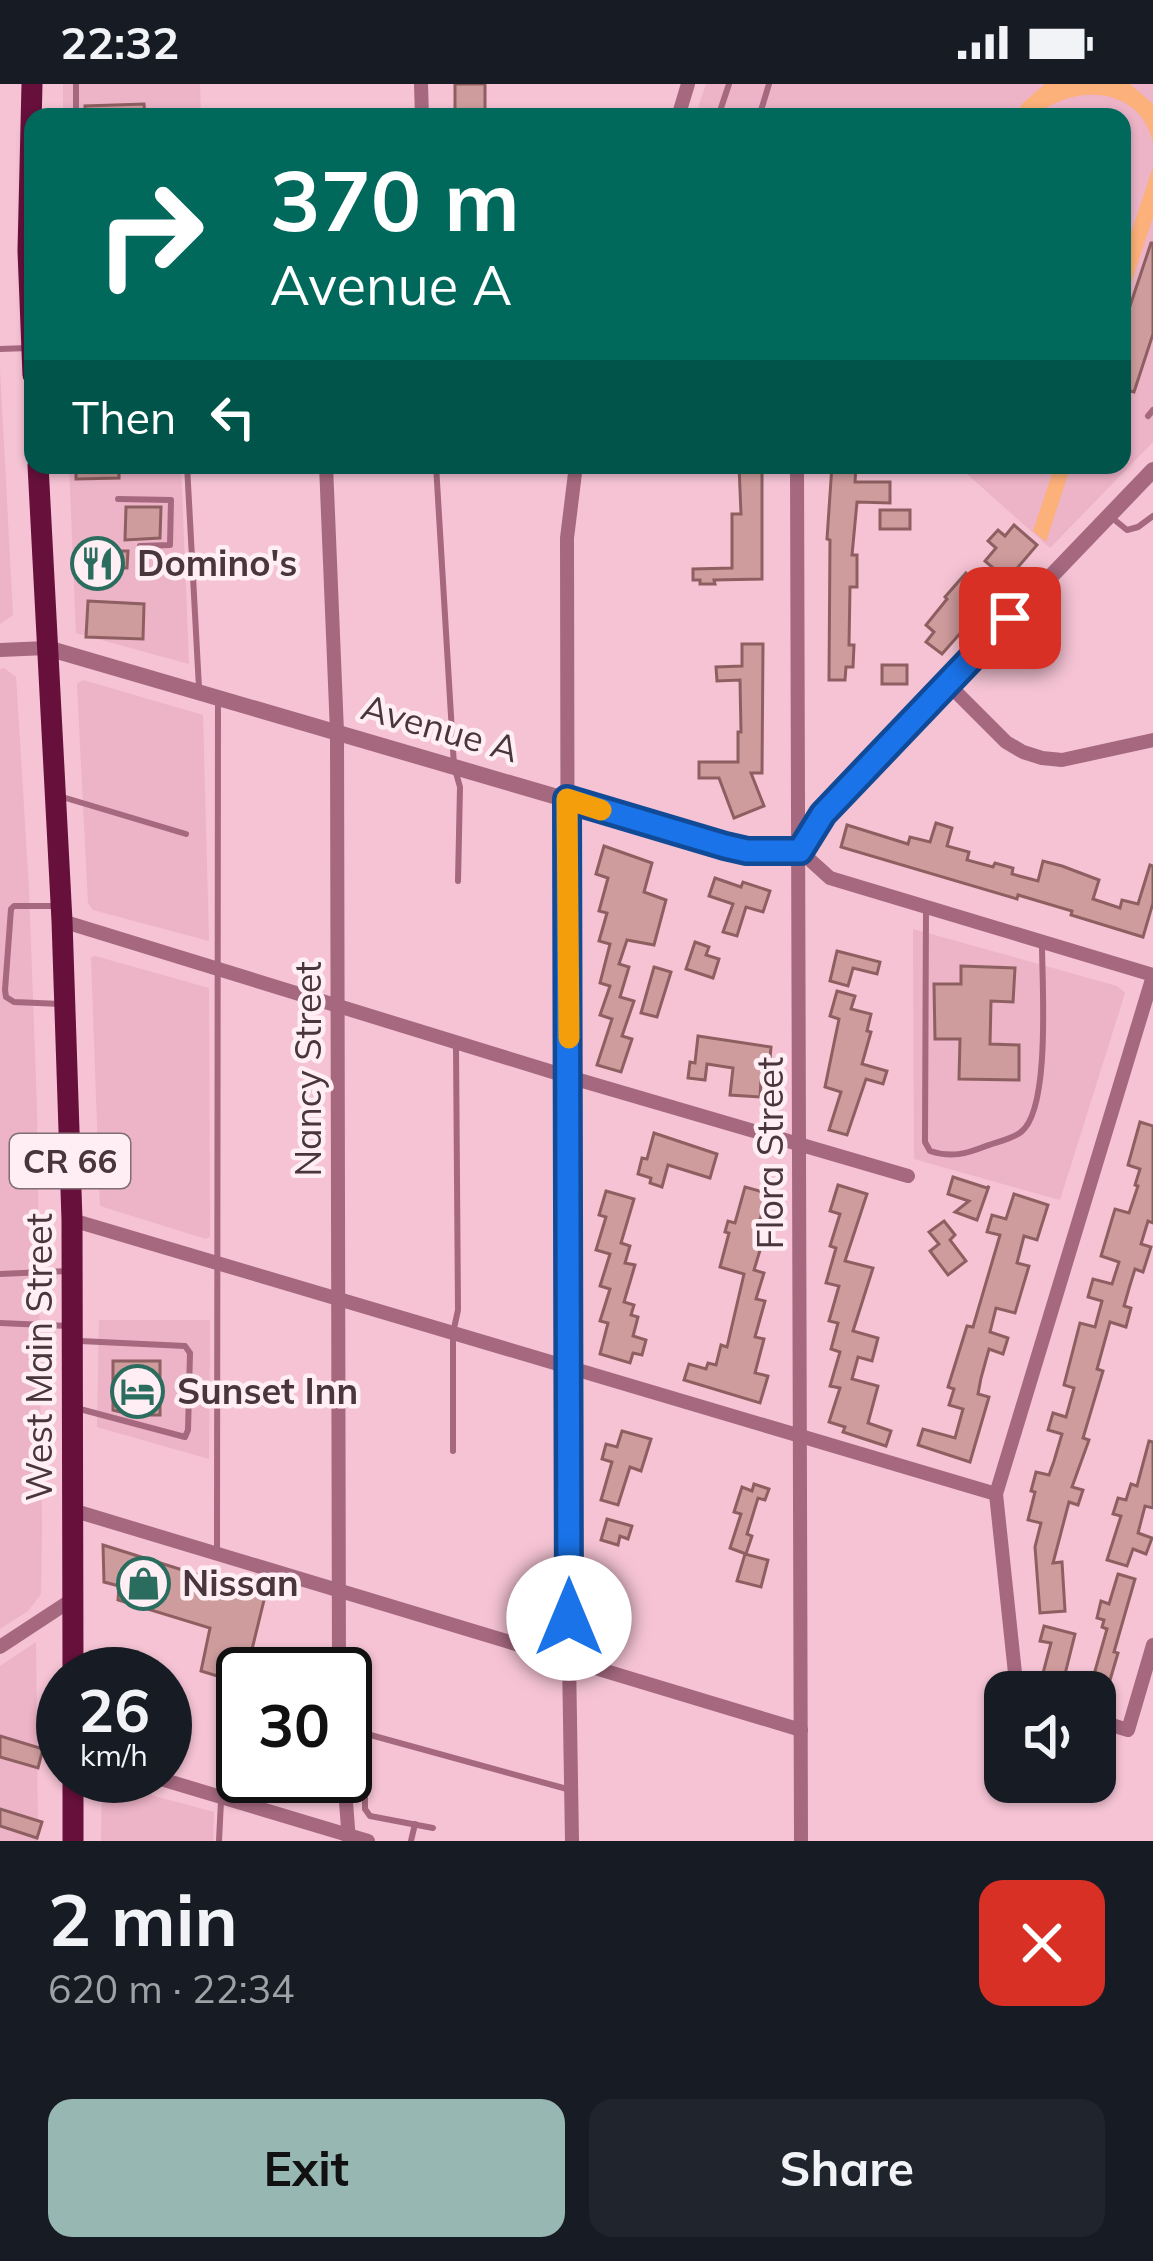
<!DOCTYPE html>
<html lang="en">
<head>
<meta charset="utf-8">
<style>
  :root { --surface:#171b24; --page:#20242c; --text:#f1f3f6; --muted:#9ea1a6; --accent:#97b7b2 }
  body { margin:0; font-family:Mulish,sans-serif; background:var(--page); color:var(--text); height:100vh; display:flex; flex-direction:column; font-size:45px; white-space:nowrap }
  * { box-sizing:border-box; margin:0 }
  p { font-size:39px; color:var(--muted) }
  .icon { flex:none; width:66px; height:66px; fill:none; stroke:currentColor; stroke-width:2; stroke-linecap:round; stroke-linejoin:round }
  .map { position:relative; height:1757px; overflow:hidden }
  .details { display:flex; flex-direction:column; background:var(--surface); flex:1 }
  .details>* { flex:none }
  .banner { position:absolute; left:24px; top:24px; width:1107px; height:366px; border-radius:24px; box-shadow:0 3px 9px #0004; background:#00695c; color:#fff; overflow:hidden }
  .tools { position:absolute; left:984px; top:1587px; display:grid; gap:24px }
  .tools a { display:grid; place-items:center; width:132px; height:132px; border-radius:24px; background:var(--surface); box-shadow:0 3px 9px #0004; font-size:60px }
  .speed { position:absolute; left:36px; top:1563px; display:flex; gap:24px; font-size:60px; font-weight:700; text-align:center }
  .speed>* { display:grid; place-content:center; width:156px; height:156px; border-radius:50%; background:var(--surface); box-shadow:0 3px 9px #0004; line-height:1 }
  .speed small { font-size:30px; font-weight:400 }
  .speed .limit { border:6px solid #111; border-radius:18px; background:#fff; color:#111 }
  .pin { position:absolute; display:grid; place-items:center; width:102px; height:102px; color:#fff; margin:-51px; border-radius:24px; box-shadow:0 6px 18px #0006 }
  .me { position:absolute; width:132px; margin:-66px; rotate:0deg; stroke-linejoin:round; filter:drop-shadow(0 0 9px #0008) }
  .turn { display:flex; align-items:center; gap:42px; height:252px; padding:0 48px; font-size:54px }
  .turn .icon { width:156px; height:156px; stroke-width:2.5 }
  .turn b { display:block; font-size:84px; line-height:102px }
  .then { display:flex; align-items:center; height:114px; padding:0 48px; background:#0003; gap:24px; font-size:45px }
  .round { display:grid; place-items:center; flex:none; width:126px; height:126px; border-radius:24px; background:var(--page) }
  .headline { display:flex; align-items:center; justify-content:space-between; height:204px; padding:0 48px }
  h1 { font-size:72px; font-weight:700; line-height:90px }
  .primary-button { display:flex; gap:24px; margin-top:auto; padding:24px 48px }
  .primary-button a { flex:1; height:138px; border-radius:24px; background:var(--accent); color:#111; font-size:48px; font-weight:700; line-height:138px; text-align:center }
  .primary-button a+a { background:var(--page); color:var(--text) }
  .status { display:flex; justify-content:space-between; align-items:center; height:84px; padding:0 60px; background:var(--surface); direction:ltr }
  .status svg { height:33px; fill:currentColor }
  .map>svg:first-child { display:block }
  .built { fill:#edb3c7 }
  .green { fill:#fcb07a }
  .building { fill:#cf9c9d; stroke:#8e5f61; stroke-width:3 }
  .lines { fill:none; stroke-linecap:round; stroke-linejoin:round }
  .service { stroke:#a5687f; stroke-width:6 }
  .minor { stroke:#a5687f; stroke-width:14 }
  .tertiary { stroke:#a5687f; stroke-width:16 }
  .primary { stroke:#67103b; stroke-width:21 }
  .route-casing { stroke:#114b97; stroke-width:30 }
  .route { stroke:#1a73e8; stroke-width:21 }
  .slow { stroke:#f59e0b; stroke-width:21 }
  .labels { text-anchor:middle; stroke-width:9; stroke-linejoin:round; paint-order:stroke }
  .shield { fill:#ffeff4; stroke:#806d73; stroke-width:3 }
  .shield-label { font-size:33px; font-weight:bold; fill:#49353c }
  .poi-label { font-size:36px; font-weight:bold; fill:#49353c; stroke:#ffeff4; text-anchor:start }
  .street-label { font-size:36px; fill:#49353c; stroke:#ffeff4 }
</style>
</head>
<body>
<div class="status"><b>22:32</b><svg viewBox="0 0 49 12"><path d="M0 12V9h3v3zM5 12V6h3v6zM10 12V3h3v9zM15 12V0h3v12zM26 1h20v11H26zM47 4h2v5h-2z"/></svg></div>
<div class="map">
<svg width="1153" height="1757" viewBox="0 0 1153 1757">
  <rect width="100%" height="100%" fill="#f5c3d4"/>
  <!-- built -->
  <g class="built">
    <path d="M63,0H200L201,33H63Z"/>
    <path d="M706,0H1153V358L1050,464L957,381H1122V33H695Z"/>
    <path d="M0,285L13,531L0,540Z"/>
    <path d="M69,381H181L189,580L76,549Z"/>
    <path d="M4,584L16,593L29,805L37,1026L42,1443L41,1510L28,1527L0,1545V585Z"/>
    <path d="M83,596L203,631L209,857L93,826L88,819L77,600Z"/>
    <path d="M913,845L1117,902L1125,909L1060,1116L914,1075Z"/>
    <path d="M95,872L209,904L210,1152L206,1155L100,1122L91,873Z"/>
    <path d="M99,1236H210L209,1375L97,1343Z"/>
    <path d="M36,1558L38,1757H0V1582Z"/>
    <path d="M102,1698L214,1728L213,1757H101Z"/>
  </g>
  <!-- green -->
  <g class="green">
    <path d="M1045,0H1130L1153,20V59C1140,0 1071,0 1034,33H1014L1023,19Z"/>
    <path d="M1153,83V133L1122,227V176Z"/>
    <path d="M1055,381H1071L1046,458L1033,447Z"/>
  </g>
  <!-- building -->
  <g class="building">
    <rect x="455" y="0" width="30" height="33"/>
    <path d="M144,20L145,33H85V22Z"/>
    <path d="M1151,159H1153V250L1134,308L1122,305V246Z"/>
    <path d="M76,381H119V394L76,395Z"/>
    <path d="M739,381H762V495L714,496L715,500H700V496H693V485L732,484V430H741Z"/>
    <path d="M832,381L856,382L855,398H890V419L857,418L852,471H857V503H850L849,561H854L853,583H846L845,596H829L830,456L827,455Z"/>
    <path d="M126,423H161L160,454L125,456Z"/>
    <rect x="880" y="426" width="30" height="19"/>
    <path d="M1014,441L1037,461L1007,496L985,477L996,464L988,457L998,446L1005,452Z"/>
    <path d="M81,467H128L127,484L79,482Z"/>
    <path d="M966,489L992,513L942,570L926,558L934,548L926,541L947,515L945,513Z"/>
    <path d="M88,517L144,520L143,555L86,553Z"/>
    <path d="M742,560H763L762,689H751L764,722L734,734L719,694H699V678H738V648H741L740,596L717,597L716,583L742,582Z"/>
    <rect x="882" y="581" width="25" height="19"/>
    <path d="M936,739L952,744L947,762L969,768L967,776L993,783L995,779L1013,784L1012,790L1038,797L1043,777L1062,782L1099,796L1093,815L1120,824L1122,816L1138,820L1150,781L1153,782V819L1143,853L1071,831L1072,827L1018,811L1017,815L841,763L847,741L908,760L910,753L930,758Z"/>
    <path d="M604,762L652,779L644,808L666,816L654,861L627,856L619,880L629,883L620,913L634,917L622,952L632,955L621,988L597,981L612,935L600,931L610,902L600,899L610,860L599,857L607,829L599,827L608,794L596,790Z"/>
    <path d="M715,794L741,803L743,798L770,807L763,828L746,823L737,852L723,848L733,820L709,812Z"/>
    <path d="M695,858L709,863L706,871L719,875L713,894L686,885Z"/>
    <path d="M837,867L880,878L877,890L853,884L848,902L830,897Z"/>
    <path d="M961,882L1015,884L1013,918L991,917L990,960L1019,961V996L959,995L960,955H935L934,900H961Z"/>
    <path d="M654,883L671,888L657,933L641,929Z"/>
    <path d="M837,907L855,912L851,925L871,930L867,947L871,948L862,980L887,987L883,1000L866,995L847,1051L829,1046L841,1008L825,1003L839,935L830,932Z"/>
    <path d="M698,952L771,963L768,997L761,996L760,1013L730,1011L733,984L707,980L705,996L688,994L690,978L695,979Z"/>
    <path d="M1140,1038L1153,1042V1139L1148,1137L1141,1160L1151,1163L1143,1188L1135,1185L1130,1201L1124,1222L1131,1224L1126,1243L1110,1238L1097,1285L1103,1287L1083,1354L1089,1356L1072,1403L1083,1406L1078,1421L1069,1418L1053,1479L1062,1478L1065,1527L1040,1529L1035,1463L1041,1439L1028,1436L1035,1408L1031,1407L1036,1388L1049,1391L1054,1377L1062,1350L1048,1346L1053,1329L1066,1333L1074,1304L1064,1301L1080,1239L1095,1243L1102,1217L1088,1213L1093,1195L1112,1200L1119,1178L1101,1172L1115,1125L1129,1129L1138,1102L1135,1101L1140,1085L1128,1081Z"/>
    <path d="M654,1049L717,1070L710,1094L668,1081L662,1103L650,1099L651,1094L638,1090L642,1074L647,1075Z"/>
    <path d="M953,1093L987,1104L989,1102L977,1136L955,1128L969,1117L948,1110Z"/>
    <path d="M838,1101L867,1110L845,1177L873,1184L853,1247L878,1254L872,1277L858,1273L852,1295L878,1302L868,1339L891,1347L886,1362L843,1348L845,1343L829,1338L840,1304L830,1302L840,1268L831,1265L838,1239L829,1237L839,1202L826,1199L836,1164L830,1162L840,1130L830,1127Z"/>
    <path d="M745,1103L767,1109L756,1151L764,1153L754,1186L764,1189L756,1215L765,1217L755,1253L764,1255L755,1289L768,1292L760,1319L684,1296L689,1280L706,1285L708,1279L716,1281L721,1261L727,1263L744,1190L720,1183L729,1149L725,1148L728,1137L735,1139Z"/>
    <path d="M606,1107L634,1115L621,1159L630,1162L625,1179L635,1181L624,1218L634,1221L631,1231L638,1233L633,1252L646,1256L642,1271L633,1269L630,1279L600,1270L608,1239L600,1237L610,1205L600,1202L610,1170L596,1166L606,1133L599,1131Z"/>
    <path d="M1014,1110L1048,1121L1037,1156L1024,1152L1017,1179L1029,1182L1015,1229L996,1224L990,1248L1008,1254L1003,1270L989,1265L981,1294L978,1310L989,1313L970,1378L918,1361L923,1345L955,1354L963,1325L949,1321L954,1305L948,1303L967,1242L973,1243L1000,1151L987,1148L992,1131L1006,1135Z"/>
    <path d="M944,1137L955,1151L950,1156L966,1177L948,1191L930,1167L939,1160L929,1148Z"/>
    <path d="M113,1277H160V1331H132L113,1326Z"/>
    <path d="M622,1347L651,1355L641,1387L630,1383L618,1421L601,1416L612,1378L602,1375L606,1360L617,1363Z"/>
    <path d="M1149,1357L1153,1358V1424L1145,1422L1138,1449L1152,1454L1146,1470L1133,1465L1127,1482L1107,1476L1121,1432L1113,1430L1118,1414L1126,1416L1131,1400L1137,1402Z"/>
    <path d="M754,1400L769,1405L765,1416L758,1414L747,1450L752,1452L746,1470L730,1464L741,1430L734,1428L742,1403L752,1407Z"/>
    <path d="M607,1435L632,1442L628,1455L620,1452L618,1461L601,1456Z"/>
    <path d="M103,1461L265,1512L246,1590H243V1600L201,1587L210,1544L118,1516L119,1502L104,1498Z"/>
    <path d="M745,1470L768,1476L761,1503L737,1497Z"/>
    <path d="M1118,1490L1135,1495L1114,1568L1118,1569L1105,1613L1089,1608L1107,1545L1102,1543L1104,1536L1097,1534L1101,1517L1109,1520Z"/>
    <path d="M1044,1542L1075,1550L1063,1598L1042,1593L1051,1559L1040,1557Z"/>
    <path d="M0,1652L43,1665L38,1684L0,1673Z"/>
    <path d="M0,1725L42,1738L37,1754L0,1742Z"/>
  </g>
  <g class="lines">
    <!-- service -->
    <g class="service">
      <path d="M76,33V0"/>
      <path d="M718,33L729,0"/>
      <path d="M759,33L769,0"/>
      <path d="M0,265L28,264"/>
      <path d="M1148,332L1153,326"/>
      <path d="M187,381L199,604"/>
      <path d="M436,381L454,682L460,703L458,797"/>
      <path d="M118,415L171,416L170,461L140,462"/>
      <path d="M1111,433L1127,446L1138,443L1153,432"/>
      <path d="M59,712L186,750"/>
      <path d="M55,822H14L11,825L5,906L6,913L14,918L61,920"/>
      <path d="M926,823L925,1058L930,1067C951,1074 966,1070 986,1062C996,1058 1013,1055 1021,1048C1051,1025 1042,898 1042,861"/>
      <path d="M0,1190L68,1187"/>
      <path d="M0,1239L68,1242"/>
      <path d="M76,1324L185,1353L188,1346L190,1269L185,1262L80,1257"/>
      <path d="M453,1367V1249L458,1226L456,963"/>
      <path d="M217,1468L218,617"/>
      <path d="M345,1644L567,1705"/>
      <path d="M365,1650V1725L370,1732L433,1744"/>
      <path d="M219,1757L221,1717"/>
      <path d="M411,1757L415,1740"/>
    </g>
    <!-- minor -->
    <g class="minor">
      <path d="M421,0L422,33"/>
      <path d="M678,33L688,0"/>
      <path d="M326,381L337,648L339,1590"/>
      <path d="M797,381L801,1757"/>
      <path d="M0,566L47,564"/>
      <path d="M947,599L1006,658L1023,668L1042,674L1062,676L1153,656"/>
      <path d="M800,767L830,794L1153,891"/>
      <path d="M62,837L569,993L908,1092"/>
      <path d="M72,1136L996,1410"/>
      <path d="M72,1426L801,1646"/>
      <path d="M0,1563L73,1515"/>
      <path d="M1017,1608L996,1410L1153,892"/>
      <path d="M1095,1636L1128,1646L1153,1561"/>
      <path d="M151,1692L368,1757"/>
      <path d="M344,1692L349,1757"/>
      <path d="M572,1757L569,1575L567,454L576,381"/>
    </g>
    <!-- tertiary -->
    <path class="tertiary" d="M47,564L725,762L747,767H800L823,730L1153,386"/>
    <!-- primary -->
    <g class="primary">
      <path d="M32,0L28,167L33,291"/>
      <path d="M38,381L62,837L72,1136L73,1590"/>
      <path d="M73,1692V1757"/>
    </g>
  </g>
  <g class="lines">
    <defs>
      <path id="route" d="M569,1534L567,715L725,762L747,767H800L823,730L1010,534"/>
    </defs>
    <!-- route casing -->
    <use href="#route" class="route-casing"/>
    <!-- route -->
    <use href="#route" class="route"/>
    <!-- slow -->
    <path class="slow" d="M569,954L567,715L601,726"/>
  </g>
  <!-- icons -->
  <defs>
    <symbol id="restaurant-ring" viewBox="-11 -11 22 22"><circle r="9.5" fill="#ffeff4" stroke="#2a6d5f" stroke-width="1.5"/><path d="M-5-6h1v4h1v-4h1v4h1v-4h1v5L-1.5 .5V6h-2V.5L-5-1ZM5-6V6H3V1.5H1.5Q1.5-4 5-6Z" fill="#2a6d5f"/></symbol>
    <symbol id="hotel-ring" viewBox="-11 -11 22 22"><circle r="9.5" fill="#ffeff4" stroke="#2a6d5f" stroke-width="1.5"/><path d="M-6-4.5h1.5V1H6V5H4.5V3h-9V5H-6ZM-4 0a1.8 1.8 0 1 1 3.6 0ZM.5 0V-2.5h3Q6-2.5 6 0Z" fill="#2a6d5f"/></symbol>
    <symbol id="shop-ring" viewBox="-11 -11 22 22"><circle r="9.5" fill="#ffeff4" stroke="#2a6d5f" stroke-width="1.5"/><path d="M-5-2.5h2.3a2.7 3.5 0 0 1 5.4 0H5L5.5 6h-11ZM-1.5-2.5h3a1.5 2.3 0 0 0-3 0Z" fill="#2a6d5f"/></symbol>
  </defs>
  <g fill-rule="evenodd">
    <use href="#restaurant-ring" x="68" y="450" width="59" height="59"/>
    <use href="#hotel-ring" x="108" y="1278" width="59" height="59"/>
    <use href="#shop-ring" x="114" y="1470" width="59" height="59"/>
  </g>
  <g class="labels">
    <!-- shield labels -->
    <rect class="shield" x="10" y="1050" width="120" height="54" rx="9"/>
    <g class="shield-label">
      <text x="70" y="1089">CR 66</text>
    </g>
    <!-- poi labels -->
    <g class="poi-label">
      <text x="137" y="492">Domino's</text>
      <text x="177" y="1320">Sunset Inn</text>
      <text x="182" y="1512">Nissan</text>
    </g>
    <!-- street labels -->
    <g class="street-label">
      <text transform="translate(440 644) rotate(16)" y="13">Avenue A</text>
      <text transform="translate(308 985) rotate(-90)" y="13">Nancy Street</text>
      <text transform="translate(770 1069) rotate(-90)" y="13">Flora Street</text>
      <text transform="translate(39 1273) rotate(-90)" y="13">West Main Street</text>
    </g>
  </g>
</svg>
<div class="tools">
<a><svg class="icon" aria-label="sound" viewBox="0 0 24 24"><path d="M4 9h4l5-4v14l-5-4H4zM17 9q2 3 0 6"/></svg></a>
</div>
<div class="speed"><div>26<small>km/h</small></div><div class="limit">30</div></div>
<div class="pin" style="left:1010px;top:534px;background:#d93025"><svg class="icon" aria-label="arrive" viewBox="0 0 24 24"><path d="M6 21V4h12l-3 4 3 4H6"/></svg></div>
<svg class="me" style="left:569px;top:1534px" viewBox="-20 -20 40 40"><circle r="19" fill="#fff"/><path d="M0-13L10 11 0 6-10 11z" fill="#1a73e8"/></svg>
<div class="banner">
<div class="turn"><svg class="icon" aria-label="right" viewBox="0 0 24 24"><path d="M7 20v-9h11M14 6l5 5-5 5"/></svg><div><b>370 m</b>Avenue A</div></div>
<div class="then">Then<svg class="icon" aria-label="left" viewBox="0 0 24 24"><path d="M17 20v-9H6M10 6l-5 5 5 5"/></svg></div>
</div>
</div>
<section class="details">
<div class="headline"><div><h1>2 min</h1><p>620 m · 22:34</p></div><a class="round" style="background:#d93025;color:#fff"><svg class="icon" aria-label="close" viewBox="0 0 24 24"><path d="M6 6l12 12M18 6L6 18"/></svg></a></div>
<div class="primary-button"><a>Exit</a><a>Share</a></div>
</section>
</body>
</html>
